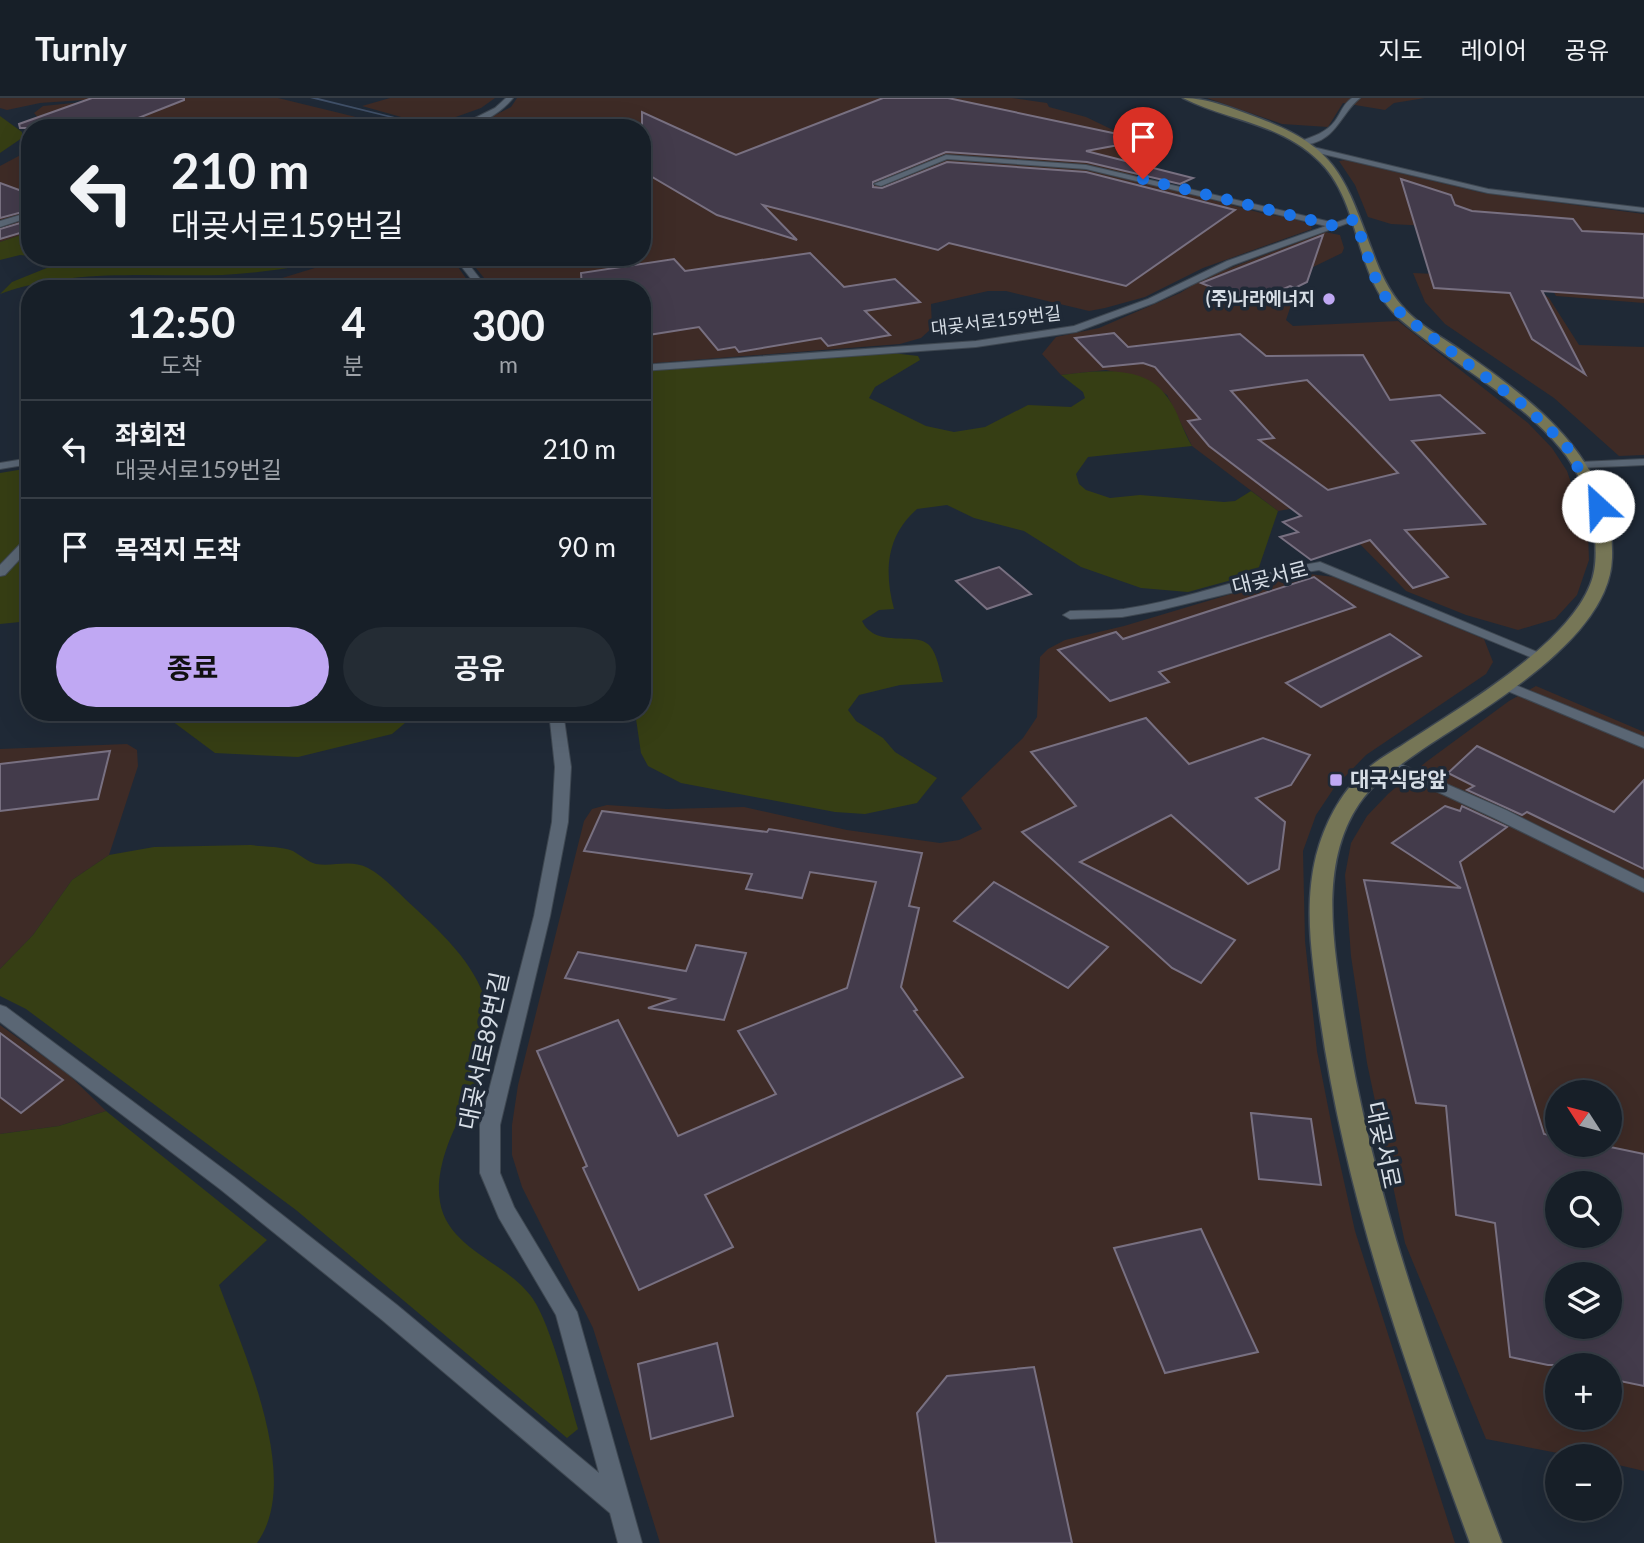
<!DOCTYPE html>
<html lang="ko">
<head>
<meta charset="utf-8">
<style>
  :root { --surface:#171f28; --page:#242c34; --text:#f1f3f6; --muted:#9ea2a8; --line:#363d45; --accent:#c0a8f3 }
  body { margin:0; font-family:Lato,"Noto Sans KR",sans-serif; background:var(--page); color:var(--text); height:100vh; display:flex; flex-direction:column; font-size:26px; white-space:nowrap }
  * { box-sizing:border-box; margin:0 }
  p { font-size:23px; color:var(--muted) }
  .icon { flex:none; width:38px; height:38px; fill:none; stroke:currentColor; stroke-width:2; stroke-linecap:round; stroke-linejoin:round }
  .map { position:relative; flex:1; overflow:hidden }
  .details { position:absolute; left:21px; top:182px; width:630px; height:441px; display:flex; flex-direction:column; background:var(--surface); border-radius:28px; box-shadow:0 7px 28px #0002,0 0 0 2px var(--line) }
  .details>* { flex:none }
  .guide { position:absolute; left:21px; top:21px; width:630px; height:147px; border-radius:28px; box-shadow:0 7px 28px #0002,0 0 0 2px var(--line); background:#171f28; color:var(--text); overflow:hidden }
  .needle { width:46px; rotate:306deg }
  .buttons { position:absolute; left:1545px; top:982px; display:grid; gap:14px }
  .buttons a { display:grid; place-items:center; width:77px; height:77px; border-radius:50%; background:var(--surface); box-shadow:0 7px 28px #0002,0 0 0 2px var(--line); font-size:35px }
  .pin { position:absolute; display:grid; place-items:center; width:60px; height:60px; color:#fff; margin:-72px -30px; border-radius:50% 50% 50% 0; rotate:-45deg; box-shadow:0 0 7px #0007 }
  .pin .icon { rotate:45deg }
  .me { position:absolute; width:77px; margin:-38px; rotate:335deg; stroke-linejoin:round; filter:drop-shadow(0 0 5px #0008) }
  .turn { display:flex; align-items:center; gap:24px; height:147px; padding:0 35px; font-size:32px }
  .turn .icon { width:91px; height:91px; stroke-width:2.5 }
  .turn b { display:block; font-size:49px; line-height:60px }
  .eta { display:flex; justify-content:space-evenly; align-items:center; height:119px; text-align:center }
  .eta b { font-size:42px; font-weight:700; line-height:49px }
  .button { display:flex; gap:14px; margin-top:auto; padding:14px 35px }
  .button a { flex:1; height:80px; border-radius:42px; background:var(--accent); color:#111; font-size:28px; font-weight:700; line-height:80px; text-align:center }
  .button a+a { background:var(--page); color:var(--text) }
  ul { padding:0; list-style:none }
  li { display:flex; align-items:center; gap:21px; height:98px; padding:0 35px; border-top:2px solid var(--line) }
  li div { flex:1 }
  li b { display:block; font-size:26px }
  li em { font-style:normal }
  header { display:flex; align-items:center; gap:42px; box-sizing:border-box; height:98px; padding:0 35px; background:var(--surface); border-bottom:2px solid var(--line) }
  header strong { font-size:33px }
  nav { display:flex; gap:38px; margin-inline-start:auto; font-size:24px }
  .map>svg:first-child { display:block }
  .industrial { fill:#3e2b26; fill-rule:evenodd }
  .green { fill:#363e14 }
  .lines { fill:none; stroke-linecap:round; stroke-linejoin:round }
  .stream { fill:#405068; fill-rule:evenodd }
  .building { fill:#433b4b; stroke:#787081; stroke-width:2; fill-rule:evenodd }
  .lane-casing { stroke:#3e4751; stroke-width:2 }
  .secondary-casing { stroke:#3e4751; stroke-width:3 }
  .lane { fill:#5a6674; fill-rule:evenodd }
  .secondary { fill:#767656; fill-rule:evenodd }
  .route { stroke:#1a73e8; stroke-width:12; stroke-dasharray:0 21.6 }
  .poi-dot { fill:#c0a8f3; stroke:#1f2936; stroke-width:2.5 }
  .labels { text-anchor:middle; stroke-width:7; stroke-linejoin:round; paint-order:stroke }
  .far-poi-label { font-size:18px; font-weight:bold; fill:#d6dde5; stroke:#1f2936; text-anchor:end }
  .far-street-label { font-size:18px; fill:#d6dde5; stroke:#1f2936 }
  .street-label { font-size:21px; fill:#d6dde5; stroke:#1f2936 }
  .poi-label { font-size:21px; font-weight:bold; fill:#d6dde5; stroke:#1f2936; text-anchor:start }
  .near-street-label { font-size:24px; fill:#d6dde5; stroke:#1f2936 }
</style>
</head>
<body>
<header>
<strong>Turnly</strong>
<nav><a>지도</a><a>레이어</a><a>공유</a></nav>
</header>
<div class="map">
<svg width="1644" height="1445" viewBox="0 0 1644 1445">
  <rect width="100%" height="100%" fill="#1f2936"/>
  <!-- industrial -->
  <g class="industrial">
    <path d="M0,0H113L40,5L7,12L0,10Z"/>
    <path d="M125,0H278L401,30H47L34,15L43,8Z"/>
    <path d="M390,0H495L481,10L439,25L426,26L362,8Z"/>
    <path d="M517,0H1012L1047,5L1049,9L1086,19L1138,44L1143,49L1123,51L1159,64L1130,80L1265,116L1289,120L1310,126L1312,131L1203,170L1145,199L1105,210L1089,213L1006,193H988L931,206L932,230L921,240L900,246L642,266V191H493L467,159H642V30H470L511,9Z"/>
    <path d="M1207,0H1425L1394,5L1385,12L1343,5L1328,29L1282,26Z"/>
    <path d="M30,52V134L0,144V68Z"/>
    <path d="M1345,62L1483,95L1644,116V205L1556,198L1521,133L1391,126L1368,119L1355,87L1339,63Z"/>
    <path d="M1325,134L1340,137L1344,150L1342,155L1272,189L1292,204L1286,222L1293,228L1398,223L1528,325L1552,350L1567,373L1588,434L1589,462L1577,497L1555,521L1518,532L1466,517L1406,493L1353,439L1307,408L1278,413L1192,348L1167,297L1146,282L1106,272L1061,277L1042,256L1056,239L1099,230L1180,195L1206,179Z"/>
    <path d="M351,159H451L470,186L463,191H246Z"/>
    <path d="M1413,175L1525,180L1549,200L1579,247L1644,249V357L1619,358L1554,300L1445,226L1425,204Z"/>
    <path d="M1301,475L1334,479L1484,541L1493,564L1486,576L1366,657L1334,690L1316,717L1303,753L1305,843L1317,953L1333,1034L1355,1133L1455,1445H660L593,1230L522,1089L512,1057V1027L518,987L584,723L592,711L607,707L667,711L744,709L847,732L940,745L959,742L982,731L961,700L1023,640L1037,619L1040,559L1048,551L1065,542L1124,528Z"/>
    <path d="M1536,588L1644,634V1373L1610,1365V1358H1573L1486,1341L1405,1145L1367,965L1351,858L1345,777L1351,745L1367,718L1388,696L1426,664L1509,603ZM1558,994H1610V1046H1558ZM1558,1085H1610V1138H1558ZM1558,1176H1610V1228H1558ZM1558,1267H1610V1320H1558Z"/>
    <path d="M127,646L137,652L138,668L109,757L72,782L33,837L0,871V651Z"/>
    <path d="M0,927L68,976L106,1013L59,1028L0,1036Z"/>
  </g>
  <!-- green -->
  <g class="green">
    <path d="M0,18L22,34V40L0,55Z"/>
    <path d="M30,134V158L20,157L0,162V144Z"/>
    <path d="M37,159H351C309,167 265,175 223,177C149,179 71,170 0,196L12,184L64,163Z"/>
    <path d="M892,255L918,258L920,262L875,289L869,300L926,328L954,334L985,329L1028,307L1071,309L1085,300L1083,294L1061,277C1096,273 1145,265 1168,300C1179,315 1182,332 1192,348L1088,359L1076,376L1079,386L1086,392L1110,400L1140,397L1224,404L1235,403L1251,393L1278,413L1257,475L1188,494L1141,490L1081,469L1024,433L974,420L947,407L917,411C886,438 884,474 894,511L879,512L862,523C876,552 917,532 930,548C937,556 940,574 943,584L900,587L859,597L848,612L856,623L883,640L895,654L937,680L917,705L865,716L835,714L681,685L648,668L641,655L635,614H642V273Z"/>
    <path d="M30,370V523L0,526V375Z"/>
    <path d="M160,614H418L392,636L298,659L215,655Z"/>
    <path d="M251,747C264,749 281,748 293,753C300,757 308,764 316,766C333,769 351,761 368,770C385,779 402,799 417,812C470,861 508,905 482,981C478,994 468,1005 461,1018C448,1041 435,1077 440,1104C448,1152 508,1164 533,1201C552,1230 568,1297 578,1331L567,1340L296,1112L26,911L0,898V871L33,837L72,782L109,757L154,749Z"/>
    <path d="M106,1013L267,1142L219,1187C243,1253 303,1381 257,1445H0V1036L59,1028Z"/>
  </g>
  <g class="lines">
    <!-- stream -->
    <path class="stream" d="M310,0H318L431,28L429,29Z"/>
  </g>
  <!-- building -->
  <g class="building">
    <path d="M92,0H184V2L113,30H20L19,26Z"/>
    <path d="M883,0H948L1146,42L1086,53L1193,80L1180,86L1087,64L946,54L873,84V89L882,90L947,64L1086,74L1235,112L1126,188L949,145L938,152L763,107L797,142L717,117L642,73V14L736,57Z"/>
    <path d="M1401,81L1451,97L1455,107L1472,113L1573,121L1582,133L1644,136V200L1542,193L1585,276L1532,241L1510,195L1434,190Z"/>
    <path d="M0,85L30,96V112L0,120Z"/>
    <path d="M30,122V132L0,141V131Z"/>
    <path d="M1323,137L1307,184L1295,190L1290,188L1251,205L1201,185Z"/>
    <path d="M810,155L844,189L895,181L920,204L865,213L890,237L828,248L821,240L739,254L735,249L718,252L699,229L642,238V191H582L581,175L674,161L685,173Z"/>
    <path d="M1114,235L1128,249L1240,236L1266,258L1363,257L1390,302L1440,297L1484,335L1412,343L1485,426L1405,432L1448,479L1413,490L1370,442L1311,462L1280,439L1298,434L1283,424L1301,418L1209,348L1188,323L1200,321L1155,269L1143,265L1103,269L1075,240ZM1307,282L1355,330L1398,375L1328,392L1259,342L1274,340L1231,293Z"/>
    <path d="M999,469L1031,496L987,511L956,483Z"/>
    <path d="M1314,479L1355,509L1159,574L1169,584L1110,603L1058,552L1116,534L1123,541Z"/>
    <path d="M1390,536L1421,558L1321,609L1286,585Z"/>
    <path d="M1146,620L1189,666L1263,640L1310,657L1291,687L1256,700L1285,724L1279,771L1248,786L1171,717L1080,764L1235,842L1201,885L1172,870L1022,734L1076,708L1031,654Z"/>
    <path d="M1477,648L1614,714L1644,682V771L1527,714L1522,717L1467,692L1474,688L1448,675Z"/>
    <path d="M110,653L98,701L0,713V666Z"/>
    <path d="M1445,708L1460,713L1462,708L1507,729L1460,764L1544,1036L1558,1039V1046H1596L1644,1056V1288L1610,1281V1267H1548L1510,1259L1495,1125L1456,1117L1446,1008L1416,1005L1364,782L1461,790L1392,745ZM1558,1085H1610V1138H1558ZM1558,1176H1610V1228H1558Z"/>
    <path d="M602,713L767,734L769,731L922,755L909,808L919,810L901,889L917,912L914,913L963,979L705,1097L733,1149L639,1192L583,1070L587,1068L537,953L618,922L678,1038L776,996L738,933L847,890L876,784L810,774L802,800L746,791L752,776L584,753Z"/>
    <path d="M994,784L1108,849L1068,890L954,823Z"/>
    <path d="M696,847L746,855L724,922L648,910L674,901L565,880L578,854L686,873Z"/>
    <path d="M0,935L63,982L21,1015L0,999Z"/>
    <path d="M1251,1015L1311,1021L1321,1087L1259,1081Z"/>
    <path d="M1201,1131L1258,1254L1165,1275L1114,1150Z"/>
    <path d="M717,1245L733,1318L651,1341L638,1266Z"/>
    <path d="M1034,1269L1072,1445H936L917,1315L947,1278Z"/>
  </g>
  <g class="lines">
    <defs>
      <g id="lane">
        <path d="M506,0H513C500,16 476,30 455,30L495,10Z"/>
        <path d="M1352,0H1360C1339,17 1336,46 1300,47V43C1313,39 1327,34 1335,23C1341,15 1343,6 1352,0Z"/>
        <path d="M1313,49L1488,91L1644,110V114L1488,95L1310,53Z"/>
        <path d="M946,57L1086,67L1335,125L1355,118L1359,121L1233,167L1154,205L1076,234L976,249L642,273V267L976,243L1074,228L1148,201L1227,163L1326,128L1086,71L947,61L881,88L874,86Z"/>
        <path d="M30,114V119L0,129V123Z"/>
        <path d="M454,159H463L488,191H479Z"/>
        <path d="M30,360V366L0,371V365Z"/>
        <path d="M1644,361V367L1580,370L1574,367L1580,364Z"/>
        <path d="M30,439V450L5,477L0,478V467L26,440Z"/>
        <path d="M1320,464L1547,558L1540,562L1535,561L1319,472L1281,478L1243,492L1160,512L1122,519L1070,521L1063,517L1070,513C1088,512 1107,513 1124,511C1191,501 1254,475 1320,464Z"/>
        <path d="M1503,582L1644,639V650L1498,589L1496,586Z"/>
        <path d="M549,614H563L571,669L568,724L550,818L500,1027V1075L514,1109L577,1214L642,1445H618L610,1415L381,1221L220,1091L0,924V907L6,909L234,1079L397,1207L599,1375L556,1217L499,1120L480,1075V1027L534,818L552,724L555,669Z"/>
        <path d="M1389,661L1506,712L1644,781V794L1494,720L1384,669L1381,666L1384,663Z"/>
      </g>
      <path id="secondary" d="M1183,0C1209,0 1237,12 1261,21C1338,50 1345,81 1372,152C1379,172 1388,192 1402,208C1417,226 1440,238 1459,251C1532,302 1615,361 1612,460C1610,542 1480,612 1420,653C1398,669 1375,682 1359,706C1318,767 1334,849 1344,917C1373,1100 1437,1273 1502,1445H1470C1407,1273 1346,1101 1320,919C1313,866 1303,811 1316,758C1324,727 1340,695 1364,674C1375,663 1388,656 1401,648C1457,611 1565,550 1590,487C1598,468 1596,445 1593,425C1589,399 1578,371 1561,351C1516,297 1453,267 1401,222C1353,181 1363,107 1320,64C1282,25 1228,23 1183,0Z"/>
    </defs>
    <!-- lane casing -->
    <use href="#lane" class="lane-casing"/>
    <!-- secondary casing -->
    <use href="#secondary" class="secondary-casing"/>
    <!-- lane -->
    <use href="#lane" class="lane"/>
    <!-- secondary -->
    <use href="#secondary" class="secondary"/>
  </g>
  <g class="lines">
    <!-- route -->
    <path class="route" d="M1143,81L1335,128L1355,121L1374,177L1387,202L1405,219L1526,309L1566,347L1598,408"/>
  </g>
  <!-- markers -->
  <g class="poi-dot">
    <circle cx="1329" cy="201" r="7"/>
    <rect x="1329" y="675" width="14" height="14" rx="3.5"/>
  </g>
  <g class="labels">
    <!-- far-poi labels -->
    <g class="far-poi-label">
      <text x="1315" y="207">(주)나라에너지</text>
    </g>
    <!-- far-street labels -->
    <g class="far-street-label">
      <text transform="translate(996 223) rotate(-7)" y="6">대곶서로159번길</text>
    </g>
    <!-- street labels -->
    <g class="street-label">
      <text transform="translate(1270 480) rotate(-14)" y="7">대곶서로</text>
    </g>
    <!-- poi labels -->
    <g class="poi-label">
      <text x="1350" y="689">대국식당앞</text>
    </g>
    <!-- near-street labels -->
    <g class="near-street-label">
      <text transform="translate(484 953) rotate(-78)" y="8">대곶서로89번길</text>
      <text transform="translate(1383 1047) rotate(78)" y="8">대곶서로</text>
    </g>
  </g>
</svg>
<div class="buttons">
<a><svg class="needle" viewBox="-14 -14 28 28"><path d="M0-13l5 13h-10z" fill="#e53935"/><path d="M0 13l5-13h-10z" fill="#9ea2a8"/></svg></a>
<a><svg class="icon" aria-label="search" viewBox="0 0 24 24"><circle cx="10" cy="10" r="6"/><path d="M15 15l6 6"/></svg></a>
<a><svg class="icon" aria-label="layers" viewBox="0 0 24 24"><path d="M12 4l9 5-9 5-9-5zM3 14l9 5 9-5"/></svg></a>
<a>+</a>
<a>−</a>
</div>
<div class="pin" style="left:1143px;top:81px;background:#d93025"><svg class="icon" aria-label="arrive" viewBox="0 0 24 24"><path d="M6 21V4h12l-3 4 3 4H6"/></svg></div>
<svg class="me" style="left:1598px;top:408px" viewBox="-20 -20 40 40"><circle r="19" fill="#fff"/><path d="M0-13L10 11 0 6-10 11z" fill="#1a73e8"/></svg>
<div class="guide">
<div class="turn"><svg class="icon" aria-label="left" viewBox="0 0 24 24"><path d="M17 20v-9H6M10 6l-5 5 5 5"/></svg><div><b>210 m</b>대곶서로159번길</div></div>
</div>
<section class="details">
<div class="eta">
<div><b>12:50</b><p>도착</p></div>
<div><b>4</b><p>분</p></div>
<div><b>300</b><p>m</p></div>
</div>
<ul>
<li><svg class="icon" aria-label="left" viewBox="0 0 24 24"><path d="M17 20v-9H6M10 6l-5 5 5 5"/></svg><div><b>좌회전</b><p>대곶서로159번길</p></div><em>210 m</em></li>
<li><svg class="icon" aria-label="arrive" viewBox="0 0 24 24"><path d="M6 21V4h12l-3 4 3 4H6"/></svg><div><b>목적지 도착</b></div><em>90 m</em></li>
</ul>
<div class="button"><a>종료</a><a>공유</a></div>
</section>
</div>
</body>
</html>
